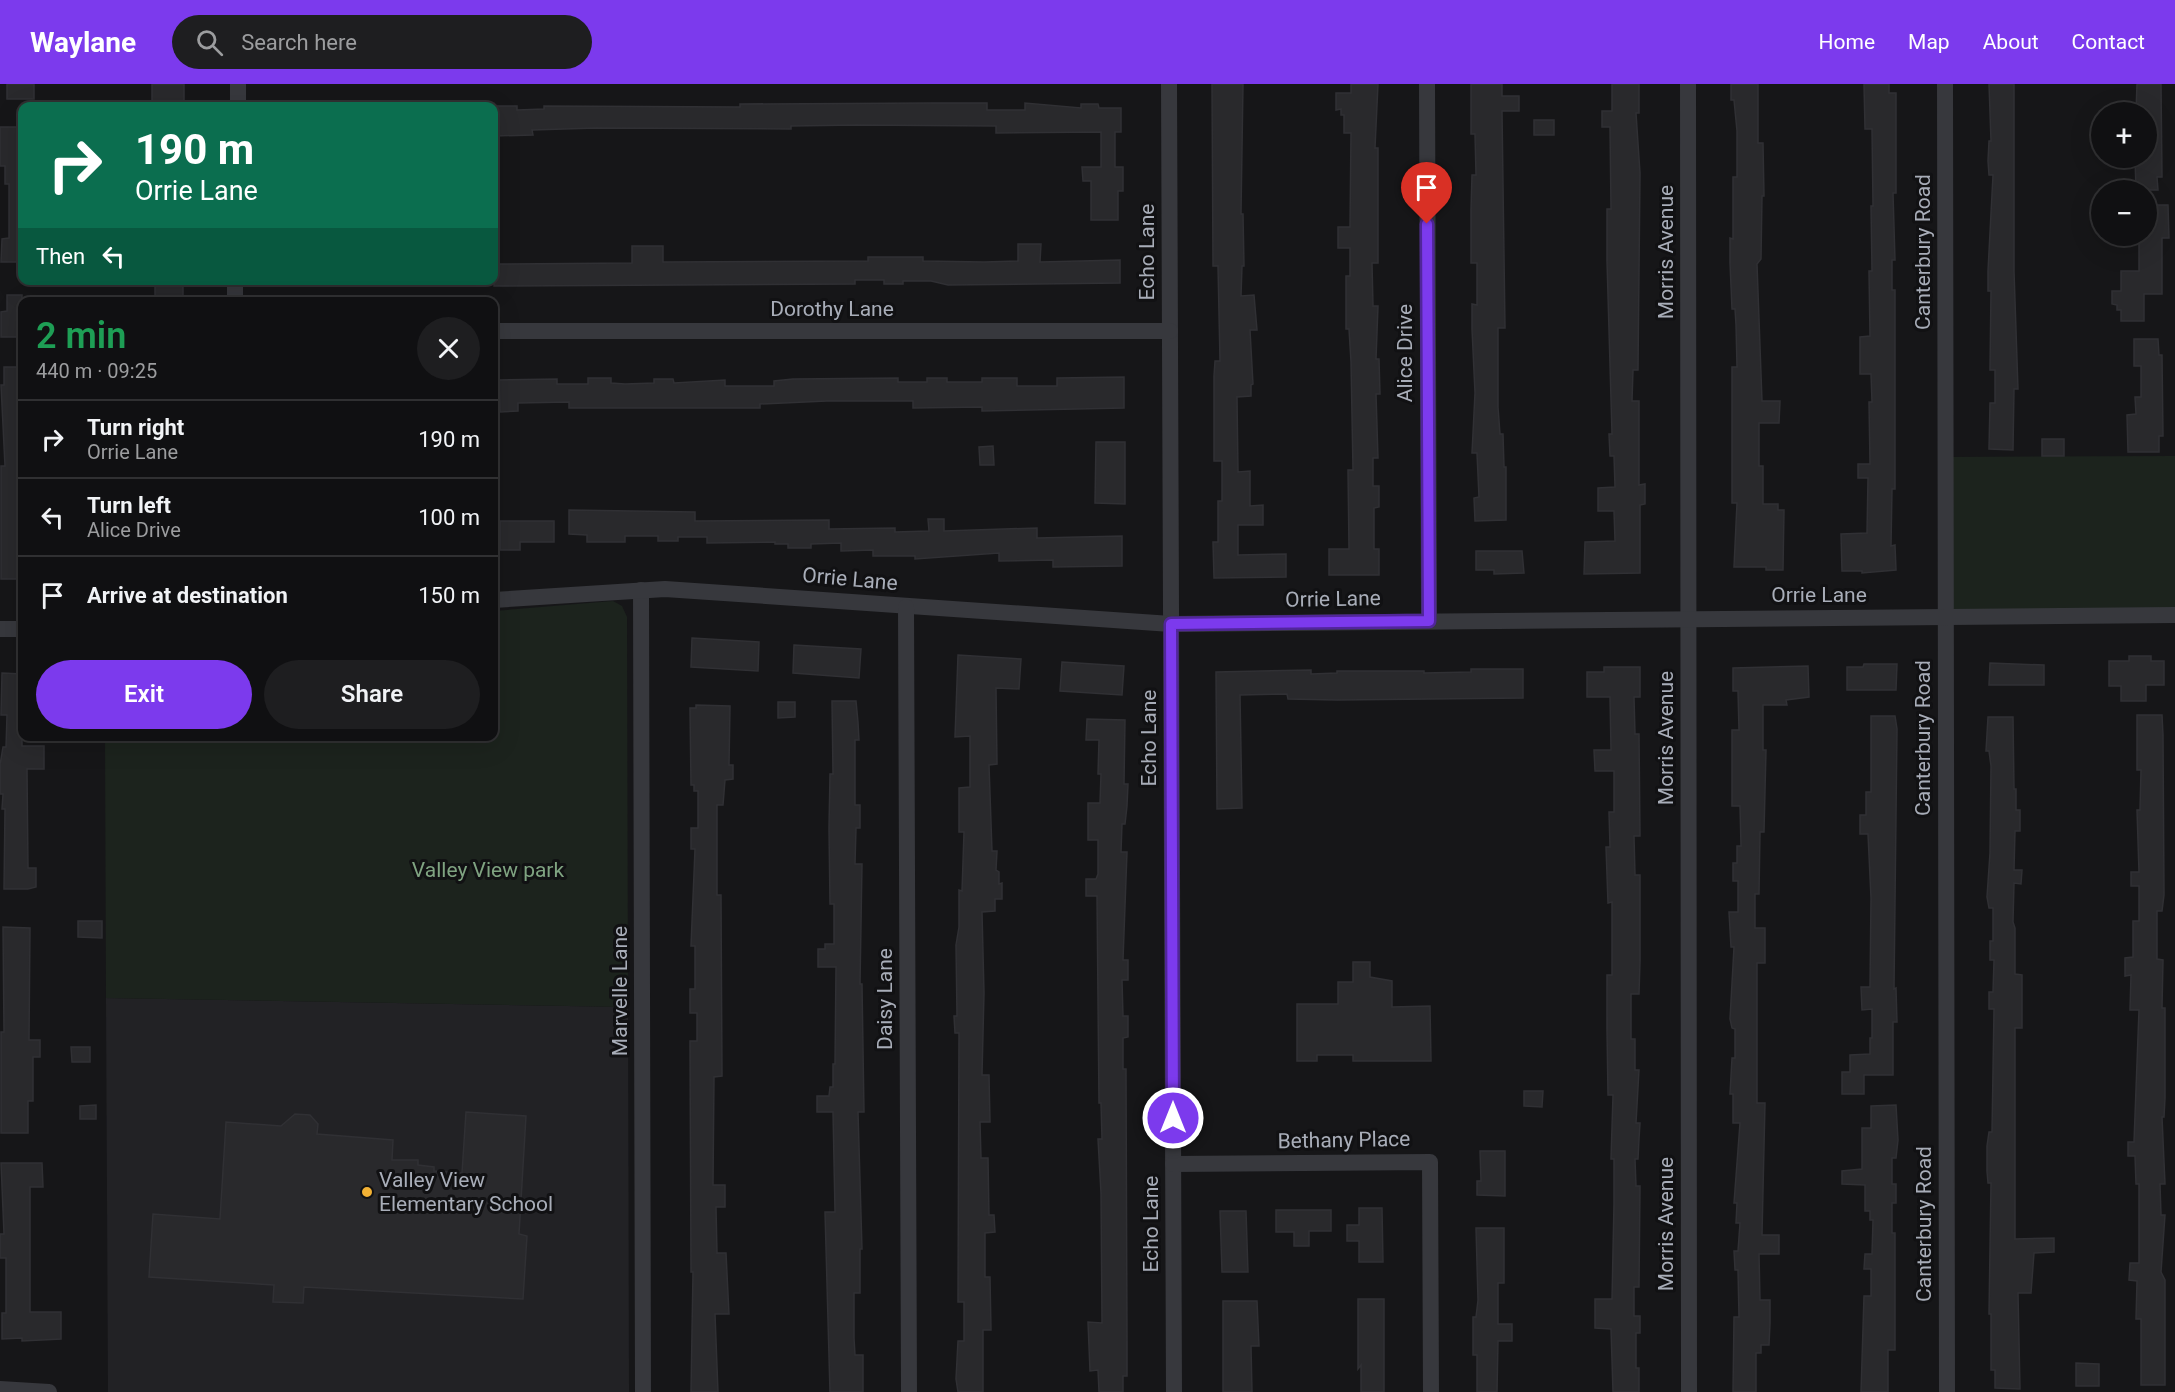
<!DOCTYPE html>
<html lang="en">
<head>
<meta charset="utf-8">
<style>
  :root { --surface:#101012; --page:#1e1e20; --text:#f1f3f6; --muted:#9c9d9f; --line:#303032; --accent:#7c3aed }
  body { margin:0; font-family:Roboto,sans-serif; background:var(--page); color:var(--text); height:100vh; display:flex; flex-direction:column; font-size:22px; white-space:nowrap }
  * { box-sizing:border-box; margin:0 }
  p { font-size:20px; color:var(--muted) }
  .icon { flex:none; width:33px; height:33px; fill:none; stroke:currentColor; stroke-width:2; stroke-linecap:round; stroke-linejoin:round }
  .map { position:relative; flex:1; overflow:hidden }
  .sheet { position:absolute; left:18px; top:213px; width:480px; height:444px; display:flex; flex-direction:column; background:var(--surface); border-radius:12px; box-shadow:0 6px 24px #0002,0 0 0 2px var(--line) }
  .sheet>* { flex:none }
  .top-card { position:absolute; left:18px; top:18px; width:480px; height:183px; border-radius:12px; box-shadow:0 6px 24px #0002,0 0 0 2px var(--line); background:#0b6e4f; color:#fff; overflow:hidden }
  .fabs { position:absolute; left:2091px; top:18px; display:grid; gap:12px }
  .fabs a { display:grid; place-items:center; width:66px; height:66px; border-radius:50%; background:var(--surface); box-shadow:0 6px 24px #0002,0 0 0 2px var(--line); font-size:30px }
  .pin { position:absolute; display:grid; place-items:center; width:51px; height:51px; color:#fff; margin:-62px -26px; border-radius:50% 50% 50% 0; rotate:-45deg; box-shadow:0 0 6px #0007 }
  .pin .icon { rotate:45deg }
  .me { position:absolute; width:66px; margin:-33px; rotate:0deg; stroke-linejoin:round; filter:drop-shadow(0 0 4px #0008) }
  .turn { display:flex; align-items:center; gap:21px; height:126px; padding:0 18px; font-size:27px }
  .turn .icon { width:78px; height:78px; stroke-width:2.5 }
  .turn b { display:block; font-size:42px; line-height:51px }
  .then { display:flex; align-items:center; height:57px; padding:0 18px; background:#0003; gap:12px; font-size:22px }
  .round { display:grid; place-items:center; flex:none; width:63px; height:63px; border-radius:32px; background:var(--page) }
  .overview { display:flex; align-items:center; justify-content:space-between; height:102px; padding:0 18px }
  h1 { font-size:36px; font-weight:600; line-height:45px; color:#1e9e55 }
  .action { display:flex; gap:12px; margin-top:auto; padding:12px 18px }
  .action a { flex:1; height:69px; border-radius:36px; background:var(--accent); color:#fff; font-size:24px; font-weight:600; line-height:69px; text-align:center }
  .action a+a { background:var(--page); color:var(--text) }
  ul { padding:0; list-style:none }
  li { display:flex; align-items:center; gap:18px; height:78px; padding:0 18px; border-top:2px solid var(--line) }
  li div { flex:1 }
  li b { display:block; font-size:22px }
  li em { font-style:normal }
  header { display:flex; align-items:center; gap:36px; box-sizing:border-box; height:84px; padding:0 30px; background:var(--accent); color:#fff }
  header strong { font-size:28px }
  nav { display:flex; gap:33px; margin-inline-start:auto; font-size:21px }
  .search { width:420px; height:54px; background:var(--page); display:flex; align-items:center; gap:15px; box-sizing:border-box; padding:0 21px; border-radius:33px; color:var(--muted); font-size:22px }
  .map>svg:first-child { display:block }
  .built { fill:#222225 }
  .green { fill:#1c231d }
  .building { fill:#29292c; stroke:#303034; stroke-width:1.5 }
  .lines { fill:none; stroke-linecap:round; stroke-linejoin:round }
  .street { stroke:#37383d; stroke-width:16 }
  .route-casing { stroke:#51269a; stroke-width:15 }
  .route { stroke:#7c3aed; stroke-width:10 }
  .poi-dot { fill:#f2b134; stroke:#111113; stroke-width:2 }
  .labels { text-anchor:middle; stroke-width:6; stroke-linejoin:round; paint-order:stroke }
  .street-label { font-size:21px; fill:#a8adb8; stroke:#111113 }
  .park-label { font-size:21px; fill:#7fa381; stroke:#111113 }
  .poi-label { font-size:21px; fill:#a8adb8; stroke:#111113; text-anchor:start }
</style>
</head>
<body>
<header>
<strong>Waylane</strong>
<div class="search"><svg class="icon" aria-label="search" viewBox="0 0 24 24"><circle cx="10" cy="10" r="6"/><path d="M15 15l6 6"/></svg>Search here</div>
<nav><a>Home</a><a>Map</a><a>About</a><a>Contact</a></nav>
</header>
<div class="map">
<svg width="2175" height="1308" viewBox="0 0 2175 1308">
  <rect width="100%" height="100%" fill="#161618"/>
  <!-- built -->
  <path class="built" d="M106,914L628,923L629,1308H108Z"/>
  <!-- green -->
  <g class="green">
    <path d="M2175,372V531L1945,533L1946,373Z"/>
    <path d="M613,517L622,522L627,533L628,923L106,914L105,653L494,652V527Z"/>
  </g>
  <!-- building -->
  <g class="building">
    <rect x="7" y="0" width="27" height="15"/>
    <rect x="152" y="0" width="32" height="22"/>
    <path d="M1212,0H1243L1241,130H1243L1244,182H1242L1241,212L1254,211L1257,246H1250L1253,300L1251,301V312L1237,313L1238,388L1250,387V422L1263,421V441H1238V471L1286,470V493L1214,494L1213,458H1218V417H1222V377H1214V292L1215,277H1220L1218,182H1213Z"/>
    <path d="M1351,0H1378L1375,64H1378V179H1372L1373,222H1378L1376,275H1379L1380,310H1376L1378,374H1373V402H1379V423L1374,424V465H1379V491H1329V465H1349L1348,386H1353L1351,278L1349,245H1346V192H1350V164H1338V143H1350L1351,49H1344V31H1341V25L1336,26V9H1351Z"/>
    <path d="M1471,0H1502V12H1519V27H1502L1505,244H1498V323L1500,350H1503L1504,383H1506V436L1475,437L1474,414L1479,413L1477,369H1472L1475,309L1472,245V220L1477,221V179H1471V126L1472,91H1476L1475,50H1471Z"/>
    <path d="M1612,0H1639V29H1636L1640,89L1638,286H1633L1632,317H1639V401L1645,400V420L1640,421V489L1584,490L1585,458L1615,457L1614,427H1598V404L1615,403L1614,372H1610L1609,350H1612L1607,177V125H1611L1610,43H1602V27H1612Z"/>
    <path d="M1731,0H1758V59H1763L1764,112H1762L1761,175L1757,180L1762,317H1780L1779,339H1759V382H1763V420H1778V426H1784L1783,486H1766V483H1734L1737,419H1732V283H1737L1736,241L1735,225H1732L1730,179V154L1733,155V93H1737V47L1734,16H1731Z"/>
    <path d="M1864,0H1889V9H1896V109H1893L1895,176H1892V206H1895V405H1892L1891,462L1895,461L1896,486L1862,489V487H1842L1841,450L1867,449L1868,394H1858V380H1870L1869,318H1872L1871,290H1860V253L1870,252L1869,187H1872L1871,122H1873L1872,45H1865Z"/>
    <path d="M1989,0H2014V187L2018,305H2014L2013,366L1989,365L1990,319H1995V286H1990L1991,207H1988V187L1993,91H1989L1988,77L1989,57H1991Z"/>
    <path d="M2137,0H2161L2162,93H2157L2158,106H2136L2135,74H2146V28H2136Z"/>
    <path d="M932,19H987V26H1025V19L1081,24V20H1098L1099,24H1121V48H1115V83H1123V107H1118V136H1091V97H1083L1082,83H1101V48L996,49V42L857,41L791,42V45L596,44L532,46L533,51L494,52V27H497V22H517V26L544,25V22L740,23V20Z"/>
    <rect x="1534" y="36" width="20" height="15"/>
    <path d="M0,43H22V178H1L2,155L9,154V100H5V82H0Z"/>
    <path d="M2146,121H2168L2169,154H2162V210H2144V237H2121V226H2117V221L2112,220V207H2121V187H2139V152H2146Z"/>
    <path d="M1018,160H1041L1040,178L1120,176V199L948,201L931,197H903V200H884V196H855V200L494,202V180L632,179V162H663V178L868,177V173H923V177L984,178L1018,177Z"/>
    <rect x="155" y="196" width="28" height="22"/>
    <path d="M7,211H22V253H1V228L7,227Z"/>
    <path d="M2134,255H2158L2159,271H2162L2163,352H2159V368H2128L2127,331L2136,330L2135,313H2141V282H2134Z"/>
    <path d="M4,283H22V495H1V382H5L1,301H4Z"/>
    <path d="M1124,293V324L982,327V323L913,324V317H827L760,320V324H569V318L518,319V327L500,328L499,296L557,295V300H588V294H611V299L625,300L654,299V295H673L674,299L725,296V302H774V297L793,295L898,294V298H927V294H947V298H982V294H1017V302H1057V294Z"/>
    <rect x="2042" y="355" width="22" height="17"/>
    <path d="M1096,358H1125V420L1095,419Z"/>
    <path d="M993,362L994,381H980L979,363Z"/>
    <path d="M569,426L695,428V437L829,436V445L895,444V448L929,447L928,435H944V447L1037,444V454L1122,452V482L1053,483V476L999,477V469L915,475V472H873V466L841,467V459L811,460V464H788V460H775V458L707,459V453H678V457H658V452H625V458H587V451L569,450Z"/>
    <path d="M500,437H554V458H520V466H500Z"/>
    <path d="M1476,467H1522L1524,489L1494,490V486H1476Z"/>
    <path d="M692,554L759,558L758,587L691,583Z"/>
    <path d="M794,561L861,565L859,594L793,589Z"/>
    <path d="M958,571L1021,575L1019,605L996,604L997,680L989,681L992,767H997L996,786L999,788V800L1002,799V815H995V827L982,828L984,909L982,991H989L990,1038H980L981,1074H988L989,1131H994L995,1148L985,1149V1193H990L991,1246H983V1308H958L956,1295L958,1257H964V1218H958L959,949H955L954,932H957L956,861L959,843V806L962,807L964,748H959V704L970,703V652L955,653Z"/>
    <path d="M2129,572H2151V577H2164V601H2146V617H2121V602H2109V577H2129Z"/>
    <path d="M1062,578L1124,582L1122,611L1060,607Z"/>
    <path d="M1990,579L2044,581V601H1989Z"/>
    <path d="M1864,580H1897L1896,606H1847V583H1863Z"/>
    <path d="M1808,582L1809,613L1786,616L1787,621H1763V666H1766L1764,748H1760L1759,810H1755V844H1765V879H1757V1019H1765L1762,1151H1779V1170H1759L1760,1216H1770V1239L1769,1261H1761V1269H1756V1308H1733L1734,1233H1739L1738,1186H1735L1734,1167H1738L1740,1139H1736L1737,1119H1734L1740,1039H1733V1010H1730L1732,974H1735V945L1732,944L1730,935L1734,863H1731L1729,828H1738V797H1733V779H1737V762H1741L1740,722H1732V646H1739L1738,607H1733V584Z"/>
    <path d="M1604,583H1640V613H1634L1635,650H1639L1640,752H1634L1635,791H1640V877L1639,910H1631V955H1635V986H1639L1636,1039H1640L1639,1055L1638,1075H1635L1636,1102H1640L1639,1203H1634V1232H1640V1249H1636V1284H1639V1308H1613L1611,1245L1595,1244V1215H1612L1614,1119V1075H1611L1613,1011H1608L1607,945V891H1612V818L1608,819L1606,763H1610L1609,728H1614V687H1595L1594,666H1611L1610,613H1587V588H1604Z"/>
    <path d="M1471,585H1523V614L1337,616L1288,615L1287,610L1240,611L1242,724L1217,725L1216,588L1311,586V590L1337,589V587H1424V589L1471,588Z"/>
    <path d="M2,589L22,590V662H44V685H27L28,784H36V803L28,805H4L5,725H2L3,710H0V681L3,663H6L7,631H1Z"/>
    <path d="M832,617H856L858,638L859,656H855V721H860V744H856L855,780H862L860,900H862L864,1028H858L862,1165H860V1209H854V1254L855,1271H863V1308H830L825,1128H835L833,1028H817V1012H829L830,1003H833V980H835L836,883H818V865H825V860H834V820H830L829,744L830,690H833Z"/>
    <path d="M778,618H795V633L778,634Z"/>
    <path d="M696,621L730,622L729,681H733V695L725,696L723,721H717V811H721L722,992L714,993L713,1101H725V1123H716L717,1169H726L729,1230H715L718,1308H691L693,1188H691L690,957H697V929H690V905H695V862H691L695,765H691V744H698V707H694V701H691L690,624H696Z"/>
    <path d="M2137,631H2162L2163,651L2164,811L2162,827H2157V875L2163,876L2162,924H2165V1014L2164,1033H2162L2165,1100H2160L2161,1131H2165L2161,1188L2165,1196V1301H2141V1235H2136L2137,1197L2129,1196L2130,1179H2139V1100H2136L2135,1072H2128V1058H2134L2139,926H2130L2131,891L2125,892V874L2133,873V837H2139V802H2131V788H2139L2137,726H2140L2141,686H2137Z"/>
    <path d="M1871,632H1895L1897,645L1894,905L1896,904L1897,938H1893V991H1864V1010H1842V988H1850V971L1870,970V954H1872V925L1862,926L1861,903H1870L1871,814L1868,750H1860V731H1866V708H1871Z"/>
    <path d="M1988,633H2013L2014,705H2016V726H2020V747H2015L2014,786H2022L2021,800L2014,799L2013,838L2015,844V890L2022,891V944H2015V1155L2054,1154V1168L2034,1169L2031,1209H2018L2020,1305L1995,1304V1286H1991V1230H1989L1991,1099H1988L1987,1087V1062L1989,1048H1992L1994,925H1989V908H1993L1994,876H1990V857H1993V824H1989L1987,813L1990,769L1991,682L1989,667H1986Z"/>
    <path d="M1087,635L1125,636L1124,700H1128L1127,722L1125,740H1122L1121,768H1127L1123,876H1128V896H1122L1123,932H1128V953L1123,954V985H1126L1127,1258V1292H1123V1308H1099L1098,1286L1090,1287L1088,1238L1102,1239L1101,1109L1098,1055H1102L1101,1019H1099L1097,812H1086V795H1096L1098,790V756H1088V719H1100L1101,690H1098L1099,656H1086Z"/>
    <path d="M78,837H102V854L78,853Z"/>
    <path d="M3,843L30,844L29,956H40V973H33V1017H28V1049H1V948H4Z"/>
    <path d="M1353,878H1370V893L1392,897V923L1430,922L1431,977H1353V971H1317V977H1297V920H1338V898H1353Z"/>
    <path d="M71,963H90V978H72Z"/>
    <path d="M1524,1007H1543L1542,1023L1524,1022Z"/>
    <path d="M96,1021V1035H80V1022Z"/>
    <path d="M1896,1021L1898,1056L1896,1074H1892V1100H1896V1119H1892V1149H1895V1266H1888V1308H1861L1864,1212H1871V1185H1864L1865,1170H1872L1873,1136H1870V1127H1865V1101L1842,1100V1087L1862,1085V1044H1871V1022Z"/>
    <path d="M466,1028L526,1032L519,1150L527,1152L523,1215L304,1203L303,1219L273,1218L274,1201L149,1193L153,1130L220,1135L226,1038L281,1042L295,1030L310,1031L318,1040L317,1050L393,1056L392,1076H418V1081L434,1083V1087L462,1089Z"/>
    <path d="M1480,1067H1505V1112L1477,1111V1097H1481Z"/>
    <path d="M1,1079H42L43,1103H30V1228H61V1255L22,1257V1254L2,1255V1229H6V1174H0V1150H4Z"/>
    <path d="M1359,1124H1382L1383,1178H1359V1157H1347V1141H1359Z"/>
    <path d="M1276,1126H1331V1147H1309V1162H1294V1148H1276Z"/>
    <path d="M1220,1127H1246L1248,1188H1222Z"/>
    <path d="M1476,1144H1504V1199H1498V1240H1512V1257H1498L1497,1308H1477V1271H1473V1233H1476L1478,1216Z"/>
    <path d="M1358,1215H1384V1308H1361V1281L1358,1285Z"/>
    <path d="M1223,1217H1257L1259,1262H1251L1252,1308H1223Z"/>
    <path d="M2076,1279L2099,1280V1302H2076Z"/>
  </g>
  <g class="lines">
    <!-- street -->
    <g class="street">
      <path d="M1169,0L1174,1308"/>
      <path d="M1427,0L1429,537"/>
      <path d="M1688,0L1689,1308"/>
      <path d="M1945,0L1947,1308"/>
      <path d="M238,22V0"/>
      <path d="M235,218V196"/>
      <path d="M494,247H1170"/>
      <path d="M641,506L643,1308"/>
      <path d="M494,516L665,505L1171,540L2175,531"/>
      <path d="M906,523L909,1308"/>
      <path d="M0,545H22"/>
      <path d="M1173,1080L1430,1078L1431,1308"/>
      <path d="M0,1305L49,1308"/>
    </g>
  </g>
  <g class="lines">
    <defs>
      <path id="route" d="M1173,1034L1171,540L1429,537L1427,140"/>
    </defs>
    <!-- route casing -->
    <use href="#route" class="route-casing"/>
    <!-- route -->
    <use href="#route" class="route"/>
  </g>
  <!-- markers -->
  <circle class="poi-dot" cx="367" cy="1108" r="6"/>
  <g class="labels">
    <!-- street labels -->
    <g class="street-label">
      <text transform="translate(1147 168) rotate(-90)" y="7">Echo Lane</text>
      <text transform="translate(1666 168) rotate(-90)" y="7">Morris Avenue</text>
      <text transform="translate(1923 168) rotate(-90)" y="7">Canterbury Road</text>
      <text x="832" y="232">Dorothy Lane</text>
      <text transform="translate(1405 269) rotate(-90)" y="7">Alice Drive</text>
      <text transform="translate(850 495) rotate(5)" y="7">Orrie Lane</text>
      <text x="1819" y="518">Orrie Lane</text>
      <text transform="translate(1333 515) rotate(-1)" y="7">Orrie Lane</text>
      <text transform="translate(1149 654) rotate(-90)" y="7">Echo Lane</text>
      <text transform="translate(1666 654) rotate(-90)" y="7">Morris Avenue</text>
      <text transform="translate(1923 654) rotate(-90)" y="7">Canterbury Road</text>
      <text transform="translate(620 907) rotate(-90)" y="7">Marvelle Lane</text>
      <text transform="translate(885 915) rotate(-90)" y="7">Daisy Lane</text>
      <text transform="translate(1344 1056) rotate(-1)" y="7">Bethany Place</text>
      <text transform="translate(1151 1140) rotate(-90)" y="7">Echo Lane</text>
      <text transform="translate(1666 1140) rotate(-90)" y="7">Morris Avenue</text>
      <text transform="translate(1924 1140) rotate(-90)" y="7">Canterbury Road</text>
    </g>
    <!-- park labels -->
    <g class="park-label">
      <text x="488" y="793">Valley View park</text>
    </g>
    <!-- poi labels -->
    <g class="poi-label">
      <text x="379" y="1103">Valley View<tspan x="379" dy="24">Elementary School</tspan></text>
    </g>
  </g>
</svg>
<div class="fabs">
<a>+</a>
<a>−</a>
</div>
<div class="pin" style="left:1427px;top:140px;background:#d93025"><svg class="icon" aria-label="arrive" viewBox="0 0 24 24"><path d="M6 21V4h12l-3 4 3 4H6"/></svg></div>
<svg class="me" style="left:1173px;top:1034px" viewBox="-20 -20 40 40"><circle r="17" fill="#7c3aed" stroke="#fff" stroke-width="3"/><path d="M0-11L8 9 0 5-8 9z" fill="#fff"/></svg>
<div class="top-card">
<div class="turn"><svg class="icon" aria-label="right" viewBox="0 0 24 24"><path d="M7 20v-9h11M14 6l5 5-5 5"/></svg><div><b>190 m</b>Orrie Lane</div></div>
<div class="then">Then<svg class="icon" aria-label="left" viewBox="0 0 24 24"><path d="M17 20v-9H6M10 6l-5 5 5 5"/></svg></div>
</div>
<section class="sheet">
<div class="overview"><div><h1>2 min</h1><p>440 m · 09:25</p></div><a class="round"><svg class="icon" aria-label="close" viewBox="0 0 24 24"><path d="M6 6l12 12M18 6L6 18"/></svg></a></div>
<ul>
<li><svg class="icon" aria-label="right" viewBox="0 0 24 24"><path d="M7 20v-9h11M14 6l5 5-5 5"/></svg><div><b>Turn right</b><p>Orrie Lane</p></div><em>190 m</em></li>
<li><svg class="icon" aria-label="left" viewBox="0 0 24 24"><path d="M17 20v-9H6M10 6l-5 5 5 5"/></svg><div><b>Turn left</b><p>Alice Drive</p></div><em>100 m</em></li>
<li><svg class="icon" aria-label="arrive" viewBox="0 0 24 24"><path d="M6 21V4h12l-3 4 3 4H6"/></svg><div><b>Arrive at destination</b></div><em>150 m</em></li>
</ul>
<div class="action"><a>Exit</a><a>Share</a></div>
</section>
</div>
</body>
</html>
